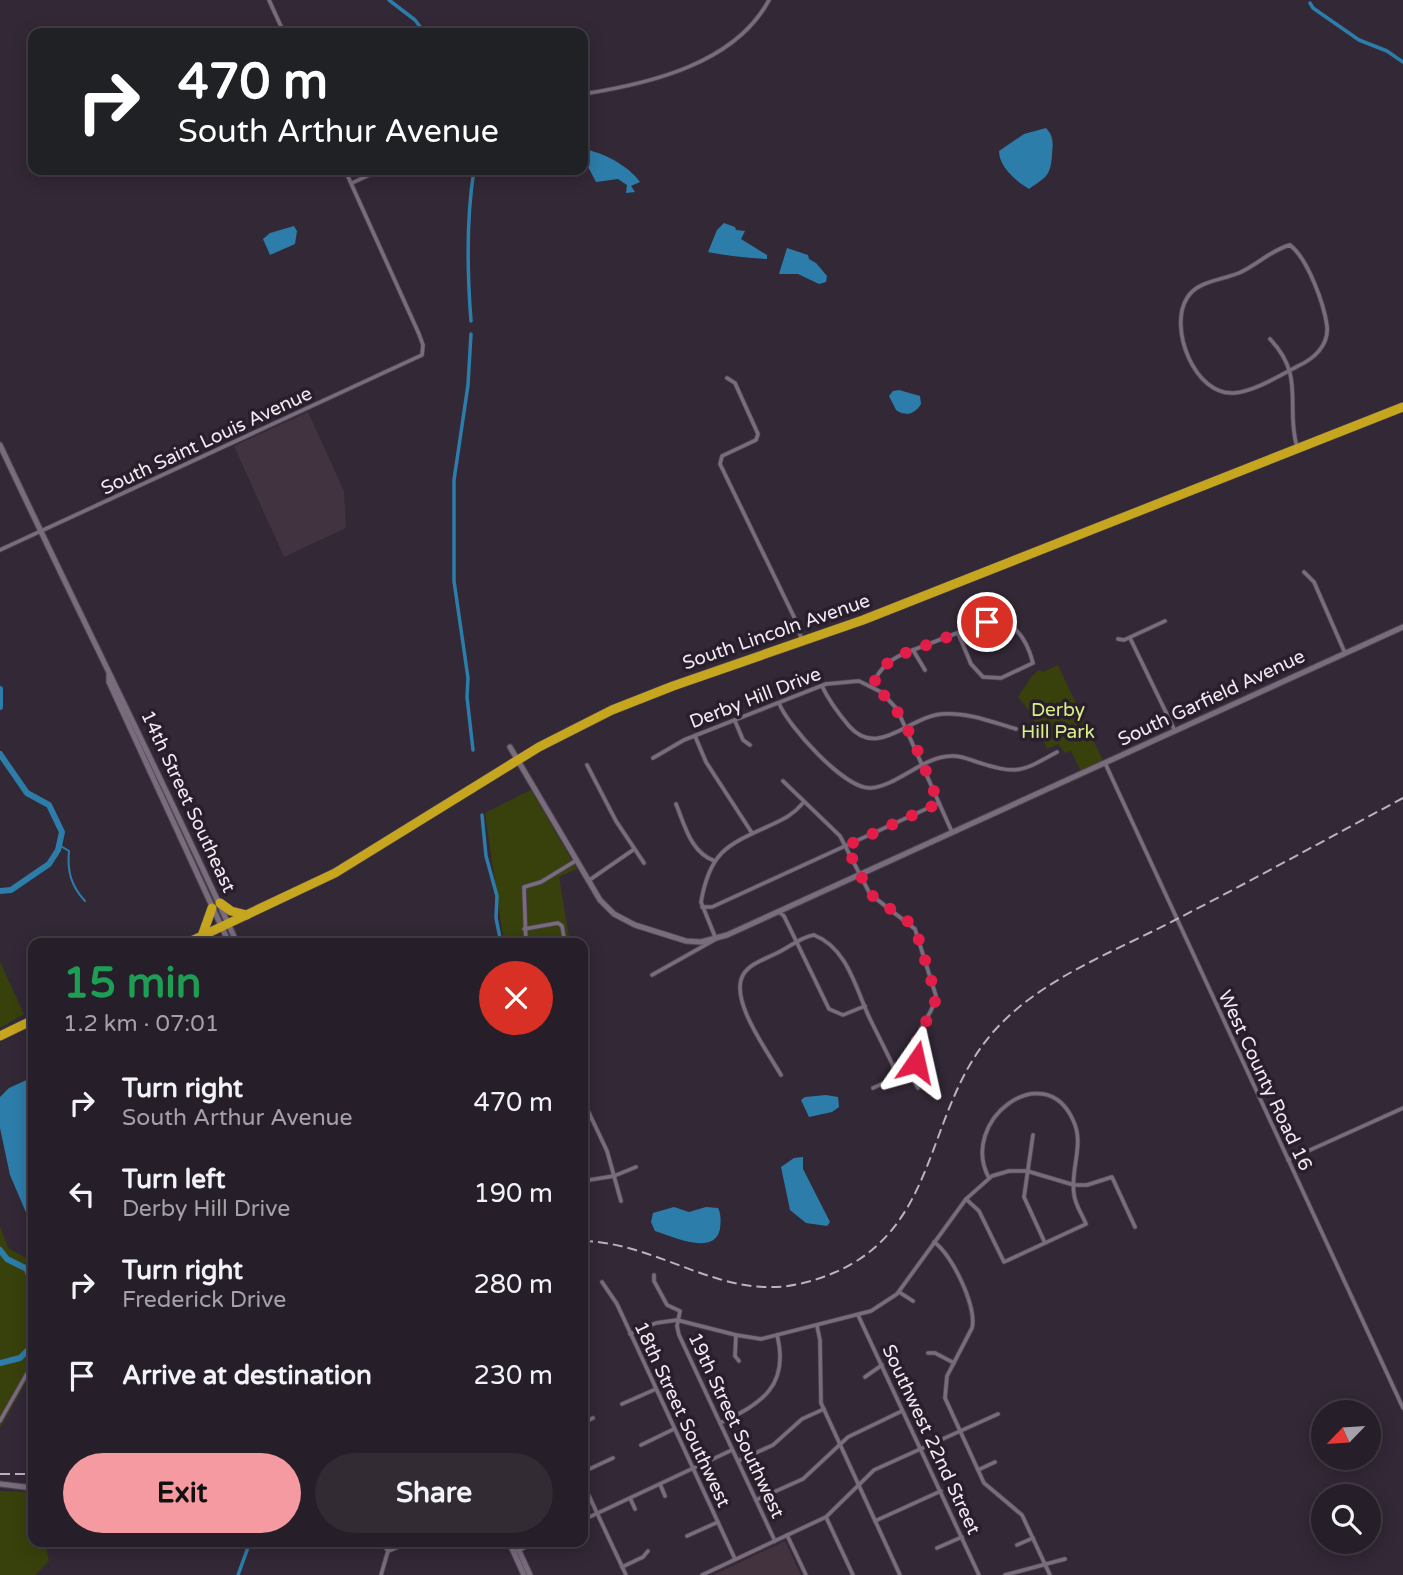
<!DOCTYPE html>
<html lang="en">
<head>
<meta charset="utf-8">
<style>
  :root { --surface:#261e28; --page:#322b34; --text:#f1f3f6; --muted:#a4a2a8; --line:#423c45; --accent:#f49aa0 }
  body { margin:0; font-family:"Varela Round",sans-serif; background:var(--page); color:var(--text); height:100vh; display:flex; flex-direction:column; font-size:26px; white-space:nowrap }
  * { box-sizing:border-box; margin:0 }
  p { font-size:23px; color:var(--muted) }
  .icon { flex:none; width:38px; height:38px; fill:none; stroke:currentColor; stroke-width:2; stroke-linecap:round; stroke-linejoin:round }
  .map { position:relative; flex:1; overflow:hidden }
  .details { position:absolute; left:28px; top:938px; width:560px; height:609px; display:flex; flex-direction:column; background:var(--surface); border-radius:14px; box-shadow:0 4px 18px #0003,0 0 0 2px var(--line) }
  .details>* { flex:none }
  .banner { position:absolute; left:28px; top:28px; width:560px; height:147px; border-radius:14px; box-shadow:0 4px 18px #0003,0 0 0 2px var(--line); background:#202124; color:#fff; overflow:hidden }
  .needle { width:46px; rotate:245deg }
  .buttons { position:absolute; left:1311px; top:1400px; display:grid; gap:14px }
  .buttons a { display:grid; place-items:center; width:70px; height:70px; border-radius:50%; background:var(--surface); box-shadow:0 4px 18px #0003,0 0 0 2px var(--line); font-size:35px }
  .pin { position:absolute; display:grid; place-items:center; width:60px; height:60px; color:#fff; margin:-30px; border:4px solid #fff; border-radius:50%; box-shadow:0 2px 7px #0007 }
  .me { position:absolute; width:77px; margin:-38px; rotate:11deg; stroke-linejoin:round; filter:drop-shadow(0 0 5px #0008) }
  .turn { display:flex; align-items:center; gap:24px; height:147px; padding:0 35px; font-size:32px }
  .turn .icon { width:91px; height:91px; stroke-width:2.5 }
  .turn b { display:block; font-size:49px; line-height:60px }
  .round { display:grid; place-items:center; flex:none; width:74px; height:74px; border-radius:37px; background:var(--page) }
  .summary { display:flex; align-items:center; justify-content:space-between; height:119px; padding:0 35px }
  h1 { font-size:42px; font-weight:700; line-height:52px; color:#1e9e55 }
  .primary-button { display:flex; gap:14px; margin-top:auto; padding:14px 35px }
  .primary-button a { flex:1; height:80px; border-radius:42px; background:var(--accent); color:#111; font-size:28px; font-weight:700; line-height:80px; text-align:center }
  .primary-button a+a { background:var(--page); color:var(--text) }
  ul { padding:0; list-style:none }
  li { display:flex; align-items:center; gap:21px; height:91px; padding:0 35px }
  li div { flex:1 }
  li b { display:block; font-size:26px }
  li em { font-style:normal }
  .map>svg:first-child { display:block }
  .industrial { fill:#413340 }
  .education { fill:#42333f }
  .green { fill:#38410c }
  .water { fill:#2d7daa }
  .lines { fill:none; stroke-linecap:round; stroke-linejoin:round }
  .stream { stroke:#2d7daa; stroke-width:2 }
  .canal { stroke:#2d7daa; stroke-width:3.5 }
  .river { stroke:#2d7daa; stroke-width:6 }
  .street-casing { stroke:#4e4551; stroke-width:5 }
  .secondary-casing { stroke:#4e4551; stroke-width:7 }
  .highway-casing { stroke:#4e4551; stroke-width:10 }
  .street { stroke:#796c7d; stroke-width:3.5 }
  .secondary { stroke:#796c7d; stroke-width:5 }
  .highway { stroke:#c6a51f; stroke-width:9 }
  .rail { stroke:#bab2bd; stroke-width:2; stroke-dasharray:10 5; stroke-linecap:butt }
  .route { stroke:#e11d48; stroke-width:12; stroke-dasharray:0 21.6 }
  .labels { text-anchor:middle; stroke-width:7; stroke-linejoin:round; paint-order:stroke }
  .street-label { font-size:19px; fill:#f1eaf3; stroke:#291f2c }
  .park-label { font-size:19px; fill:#d9ef86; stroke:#291f2c }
</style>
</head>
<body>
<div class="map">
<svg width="1403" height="1575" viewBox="0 0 1403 1575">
  <rect width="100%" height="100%" fill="#332836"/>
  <!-- industrial -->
  <path class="industrial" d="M308,412L344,491L346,528L284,557L234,446Z"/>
  <!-- education -->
  <path class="education" d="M785,1541L801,1575H713Z"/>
  <!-- green -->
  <g class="green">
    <path d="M1058,665L1103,761L1081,771L1071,751L1065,753L1058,744L1047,749L1030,711L1018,697L1032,676L1039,670L1043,672Z"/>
    <path d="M531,790L577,869L559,877L570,943H504L485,813Z"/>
    <path d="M0,962L24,1014L0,1028Z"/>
    <path d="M0,1226L8,1248L33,1262V1370L0,1428Z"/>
    <path d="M0,1491L33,1492V1542H45L49,1561L35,1575H0Z"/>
  </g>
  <!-- water -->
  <g class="water">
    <path d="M1046,128C1054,137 1053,143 1052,154C1051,176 1046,177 1029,189C1016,181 999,167 999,151L1024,134Z"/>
    <path d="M583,149C602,152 628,165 640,182L631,186L635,192L626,193L627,185L618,179L596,182L587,165Z"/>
    <path d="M724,223L735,227L736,230L745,231L741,239L767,255V259C746,258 730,256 708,252L717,230Z"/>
    <path d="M294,226L297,231L295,244L270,255L263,239L270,233Z"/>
    <path d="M787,248L808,255L809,259L816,263L827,276L826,282L819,284L798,274H779Z"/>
    <path d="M899,390L920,396L921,404C915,414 906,417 896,410L889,396L893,391Z"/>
    <path d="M33,1077V1229L10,1175L0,1128V1097L9,1088Z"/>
    <path d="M826,1095L838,1097L839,1107L832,1112L809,1117L801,1100L805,1097Z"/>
    <path d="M803,1157V1169L830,1222L827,1226L806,1223L790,1210L781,1167L794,1158Z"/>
    <path d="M674,1207L689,1212L706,1207L718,1208C721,1213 721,1222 720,1229C714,1257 672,1236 655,1231L651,1222L653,1213Z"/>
  </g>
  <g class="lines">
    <!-- stream -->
    <path class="stream" d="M59,845L69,851C67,871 71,886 85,901"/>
    <!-- canal -->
    <g class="canal">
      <path d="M389,0L415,20L425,33"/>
      <path d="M1310,3L1313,8L1359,40L1387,51L1403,62"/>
      <path d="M471,321C467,270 466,220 474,170"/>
      <path d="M471,334L468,385L454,480V581L468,678L467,697L473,750"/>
      <path d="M482,815L486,856L497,896L496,918L501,943"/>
      <path d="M238,1575L250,1542"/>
    </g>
    <!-- river -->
    <g class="river">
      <path d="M0,689V707"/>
      <path d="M0,754L27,793L49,805L62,832L58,850L49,864L11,890L0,891"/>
      <path d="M0,1250L7,1259L27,1269L33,1287"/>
      <path d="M0,1363L20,1358L33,1345"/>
    </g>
    <defs>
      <g id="street">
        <path d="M269,0L284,33"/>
        <path d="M583,94C648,84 735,64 769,0"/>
        <path d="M352,183L380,170"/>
        <path d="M1290,245C1308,259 1324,304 1327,326C1329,345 1314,359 1298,366C1279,376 1255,391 1234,393C1195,396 1168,328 1187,298C1197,281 1222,280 1239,273C1257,265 1271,250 1290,245Z"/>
        <path d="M1270,339C1306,377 1285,405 1297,447"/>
        <path d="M727,378L735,383L758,434L756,440L722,456L720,464L796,621L802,641"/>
        <path d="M0,550L422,355L423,345L419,334L345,170"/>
        <path d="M1304,572L1314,582L1345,653"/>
        <path d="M1130,638L1175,731"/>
        <path d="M1118,639L1124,640L1165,621"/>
        <path d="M913,650L925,670"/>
        <path d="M822,686C829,701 838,713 849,726C878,759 908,717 942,714C967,712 992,722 1016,729"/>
        <path d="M872,686C880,666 893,657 913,650L983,623C1013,616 1026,637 1033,663L1001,678L983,677L971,664L958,633"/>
        <path d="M779,703C787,725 845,790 871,788C899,785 922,757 951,756C960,755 968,759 977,762C1018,775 1021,772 1057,752"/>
        <path d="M735,721L743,740L750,745"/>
        <path d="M695,736L706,762L752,833"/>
        <path d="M653,758L684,740L826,684L859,681L881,692L897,709L952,832"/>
        <path d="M1105,763L1403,1408"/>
        <path d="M587,765L616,821L644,863"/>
        <path d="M783,781L840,836L870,894L915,929L936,996C934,1012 921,1022 918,1038C914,1051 916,1063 910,1076"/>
        <path d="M676,804C685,826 691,853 715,861"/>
        <path d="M588,881L633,850"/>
        <path d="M702,907H712L939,803"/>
        <path d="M779,912L784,916L829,1009L843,1015L865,1006"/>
        <path d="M524,929L558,923L562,926L565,943"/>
        <path d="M526,943L524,887L541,882L577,860"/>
        <path d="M652,975L716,939L701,902C710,851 727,845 771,825C784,819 794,814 803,803"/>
        <path d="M781,1075C768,1052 729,1000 743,975C749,964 765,959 775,954C789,948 800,937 814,935C849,949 856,991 871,1021C880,1039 889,1057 898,1076"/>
        <path d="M873,1088L904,1074L912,1078L918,1088"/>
        <path d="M583,1100L607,1151L621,1201"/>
        <path d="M583,1122L591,1118"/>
        <path d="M1033,1135L1024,1197L1045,1243"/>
        <path d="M1288,1160L1403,1108"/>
        <path d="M583,1181L614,1176L636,1167"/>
        <path d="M966,1199L979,1211L1004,1262L1086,1224C1082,1214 1075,1205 1074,1194C1070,1169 1085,1144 1073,1120C1044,1056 958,1121 989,1178"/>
        <path d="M934,1242C952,1254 977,1307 972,1328L947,1376L945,1398L984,1483L1022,1515L1050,1575"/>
        <path d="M654,1275V1281L667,1305L680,1311L677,1326L679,1335L775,1541"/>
        <path d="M602,1282L617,1304L735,1559"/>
        <path d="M899,1292L913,1301"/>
        <path d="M858,1315L979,1575"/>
        <path d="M817,1326L820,1340L821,1403L900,1575"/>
        <path d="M630,1334L656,1323L677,1320L736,1335L761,1339L871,1311L897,1294L966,1199L992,1176L1009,1171H1027L1074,1185H1087L1112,1177L1135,1227"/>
        <path d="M736,1335L735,1356L739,1361"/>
        <path d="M928,1353H935L954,1363"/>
        <path d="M865,1377L882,1365"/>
        <path d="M622,1404L656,1389"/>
        <path d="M0,1421L33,1363"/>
        <path d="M583,1423L593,1418"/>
        <path d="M720,1423C761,1404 790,1386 777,1335"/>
        <path d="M641,1445L674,1429"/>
        <path d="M738,1461L773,1445L802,1419L824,1409"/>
        <path d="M978,1470L995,1462"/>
        <path d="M583,1472L613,1458"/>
        <path d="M583,1483L626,1575"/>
        <path d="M660,1484L665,1496"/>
        <path d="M630,1498L635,1509"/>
        <path d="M756,1500L803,1479L848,1437L902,1411"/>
        <path d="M826,1517L853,1575"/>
        <path d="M583,1520L732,1450"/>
        <path d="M875,1521L941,1491"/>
        <path d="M787,1535L806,1575"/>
        <path d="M687,1536L718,1522"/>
        <path d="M381,1542L388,1551"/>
        <path d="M1017,1545L1033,1538"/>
        <path d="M937,1548L962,1537"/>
        <path d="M388,1551L411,1542"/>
        <path d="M517,1551L537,1542"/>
        <path d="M622,1567L643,1557L648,1551"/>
        <path d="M381,1575L388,1551"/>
        <path d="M702,1575L826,1517L874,1470L998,1414"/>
        <path d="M1005,1575L1065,1559"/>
      </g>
      <g id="secondary">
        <path d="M0,445C78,612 161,775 237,943"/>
        <path d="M109,675V682L229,943"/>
        <path d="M510,747L600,900L614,914L635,925L686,941L701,942L727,935L1403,627"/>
        <path d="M0,1484L33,1488"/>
        <path d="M509,1542L524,1575"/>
        <path d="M515,1542L530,1575"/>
      </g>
      <g id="highway">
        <path d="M220,903L231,911L247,915"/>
        <path d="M202,936L212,908"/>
        <path d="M187,943L335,873L539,747L612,710L673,686L863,620L1403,407"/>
        <path d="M0,1036L33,1020"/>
      </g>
    </defs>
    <!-- street casing -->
    <use href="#street" class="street-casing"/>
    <!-- secondary casing -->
    <use href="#secondary" class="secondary-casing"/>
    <!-- highway casing -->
    <use href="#highway" class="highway-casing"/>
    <!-- street -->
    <use href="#street" class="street"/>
    <!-- secondary -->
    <use href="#secondary" class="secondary"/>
    <!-- highway -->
    <use href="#highway" class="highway"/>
    <!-- rail -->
    <g class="rail">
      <path d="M583,1241C663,1243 725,1305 807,1282C945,1245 918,1115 995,1030C1042,978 1114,952 1175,920C1251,881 1327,839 1403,798"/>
      <path d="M0,1474H33"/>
    </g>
  </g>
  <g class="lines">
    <!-- route -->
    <path class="route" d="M916,1062L917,1038L934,1007L936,996L918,937L910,923L870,894L846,846L939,803C923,768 906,706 872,686L882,668L895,657L987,622"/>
  </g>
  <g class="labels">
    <!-- street labels -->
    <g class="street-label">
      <text transform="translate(206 440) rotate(-25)" y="7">South Saint Louis Avenue</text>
      <text transform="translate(776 631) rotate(-19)" y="7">South Lincoln Avenue</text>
      <text transform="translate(755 697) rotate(-21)" y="7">Derby Hill Drive</text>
      <text transform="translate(1211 697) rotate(-25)" y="7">South Garfield Avenue</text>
      <text transform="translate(189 801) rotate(65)" y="7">14th Street Southeast</text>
      <text transform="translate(1266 1080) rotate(65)" y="7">West County Road 16</text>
      <text transform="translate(683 1414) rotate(65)" y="7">18th Street Southwest</text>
      <text transform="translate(737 1425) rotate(65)" y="7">19th Street Southwest</text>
      <text transform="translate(932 1439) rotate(65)" y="7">Southwest 22nd Street</text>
    </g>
    <!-- park labels -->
    <g class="park-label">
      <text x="1058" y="716">Derby<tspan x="1058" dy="22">Hill Park</tspan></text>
    </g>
  </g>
</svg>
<div class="buttons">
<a><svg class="needle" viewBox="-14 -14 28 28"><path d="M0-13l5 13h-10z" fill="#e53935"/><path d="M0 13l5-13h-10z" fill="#a4a2a8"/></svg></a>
<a><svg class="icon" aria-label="search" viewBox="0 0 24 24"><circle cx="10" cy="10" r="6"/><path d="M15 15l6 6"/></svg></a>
</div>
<div class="pin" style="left:987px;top:622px;background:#d93025"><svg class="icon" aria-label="arrive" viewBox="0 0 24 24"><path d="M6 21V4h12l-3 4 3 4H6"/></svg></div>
<svg class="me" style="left:916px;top:1062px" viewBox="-20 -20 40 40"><path d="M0-17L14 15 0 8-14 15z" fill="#e11d48" stroke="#fff" stroke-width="4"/></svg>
<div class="banner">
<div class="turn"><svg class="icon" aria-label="right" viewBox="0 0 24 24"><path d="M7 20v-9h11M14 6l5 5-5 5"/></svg><div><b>470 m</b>South Arthur Avenue</div></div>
</div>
<section class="details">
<div class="summary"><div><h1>15 min</h1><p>1.2 km · 07:01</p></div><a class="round" style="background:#d93025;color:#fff"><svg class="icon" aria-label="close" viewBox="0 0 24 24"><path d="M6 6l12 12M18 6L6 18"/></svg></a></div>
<ul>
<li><svg class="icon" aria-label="right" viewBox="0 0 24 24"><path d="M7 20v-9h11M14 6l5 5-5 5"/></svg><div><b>Turn right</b><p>South Arthur Avenue</p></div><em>470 m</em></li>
<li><svg class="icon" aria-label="left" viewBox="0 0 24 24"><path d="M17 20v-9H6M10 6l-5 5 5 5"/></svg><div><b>Turn left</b><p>Derby Hill Drive</p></div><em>190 m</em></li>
<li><svg class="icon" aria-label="right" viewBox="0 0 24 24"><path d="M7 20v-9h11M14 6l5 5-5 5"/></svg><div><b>Turn right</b><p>Frederick Drive</p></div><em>280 m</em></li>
<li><svg class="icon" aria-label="arrive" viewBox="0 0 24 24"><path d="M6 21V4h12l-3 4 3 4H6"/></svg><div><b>Arrive at destination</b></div><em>230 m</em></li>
</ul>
<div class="primary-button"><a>Exit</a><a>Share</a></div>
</section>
</div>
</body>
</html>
